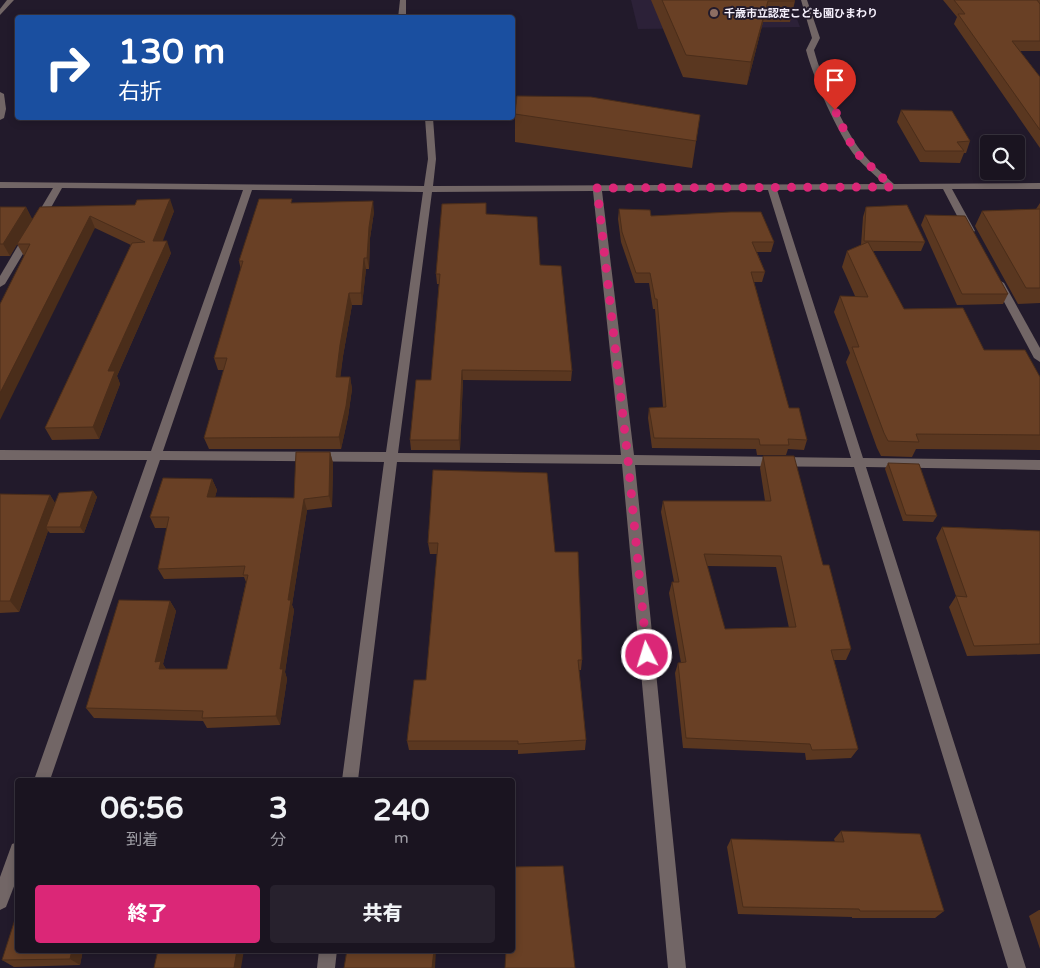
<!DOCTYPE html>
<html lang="ja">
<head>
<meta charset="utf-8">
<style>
  :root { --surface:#1a1420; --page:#27212d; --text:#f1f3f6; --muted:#9f9ea5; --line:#38333e; --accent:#db2777 }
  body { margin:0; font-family:"Varela Round","Noto Sans JP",sans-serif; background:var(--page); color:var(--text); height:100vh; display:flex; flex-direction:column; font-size:19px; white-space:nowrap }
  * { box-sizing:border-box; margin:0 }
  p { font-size:16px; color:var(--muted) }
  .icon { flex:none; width:28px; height:28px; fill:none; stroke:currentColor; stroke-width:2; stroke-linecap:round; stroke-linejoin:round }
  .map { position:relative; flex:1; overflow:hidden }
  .details { position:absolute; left:15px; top:778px; width:500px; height:175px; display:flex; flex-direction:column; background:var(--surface); border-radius:5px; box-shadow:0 2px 8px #0003,0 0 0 1px var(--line) }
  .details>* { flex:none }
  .hud { position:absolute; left:15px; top:15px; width:500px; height:105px; border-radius:5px; box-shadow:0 2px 8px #0003,0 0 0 1px var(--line); background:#1a4fa0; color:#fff; overflow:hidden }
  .tools { position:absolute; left:980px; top:135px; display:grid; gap:10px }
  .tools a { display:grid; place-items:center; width:45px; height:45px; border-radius:5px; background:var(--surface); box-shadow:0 2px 8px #0003,0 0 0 1px var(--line); font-size:25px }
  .pin { position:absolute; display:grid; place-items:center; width:42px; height:42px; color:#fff; margin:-51px -21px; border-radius:50% 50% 50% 0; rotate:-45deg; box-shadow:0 0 5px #0007 }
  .pin .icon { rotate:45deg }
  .me { position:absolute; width:55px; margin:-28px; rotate:355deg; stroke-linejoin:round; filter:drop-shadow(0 0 4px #0008) }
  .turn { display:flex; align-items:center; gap:18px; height:105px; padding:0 20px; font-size:22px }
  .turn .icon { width:65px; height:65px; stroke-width:2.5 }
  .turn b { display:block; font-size:35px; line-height:42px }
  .eta { display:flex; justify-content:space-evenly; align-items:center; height:85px; text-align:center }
  .eta b { font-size:30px; font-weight:800; line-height:35px }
  .action { display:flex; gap:10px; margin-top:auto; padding:10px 20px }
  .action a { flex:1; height:58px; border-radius:5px; background:var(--accent); color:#fff; font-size:20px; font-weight:800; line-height:58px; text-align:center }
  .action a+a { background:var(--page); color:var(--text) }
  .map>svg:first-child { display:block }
  .built { fill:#2c2138 }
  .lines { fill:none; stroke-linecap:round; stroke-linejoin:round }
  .minor { fill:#726666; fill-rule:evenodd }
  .wall { fill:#5a3720; fill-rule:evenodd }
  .shaded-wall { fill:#4a2d1a }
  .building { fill:#694025; stroke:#4a2d1a; fill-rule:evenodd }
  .route { stroke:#db2777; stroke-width:9; stroke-dasharray:0 16.2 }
  .education-dot { fill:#8d6e63; stroke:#221a2b; stroke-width:2 }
  .labels { text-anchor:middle; stroke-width:4; stroke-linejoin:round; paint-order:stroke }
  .far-poi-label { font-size:11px; font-weight:bold; fill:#f6f1fd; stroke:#221a2b; text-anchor:start }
</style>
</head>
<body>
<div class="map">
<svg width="1040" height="968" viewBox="0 0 1040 968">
  <rect width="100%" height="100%" fill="#221a2b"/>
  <!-- built -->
  <path class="built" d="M631,0H790L800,27L638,29Z"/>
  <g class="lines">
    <!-- minor -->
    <g class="minor">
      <path d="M7,0H14L0,15V9Z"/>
      <path d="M400,0H406V18H398Z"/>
      <path d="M801,0H807L820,38L814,50C821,77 844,129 861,151C870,163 883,174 894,184L1040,183V189H952L975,231L970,234L965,231L943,189L777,190L863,458L1040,460V470L866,467L1026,968H1008L854,467L635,465L686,968H668L622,464L397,462L358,780H342L384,462L160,460L50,780H34L147,460H0V450L151,451L243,190L62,188L44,220L39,223L34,220L53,188H0V182L424,186L428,159L425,118H433L436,159L433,186L884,184C875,175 864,166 856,157C838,135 813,77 806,50L812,38ZM252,190L423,192L386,452L163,451ZM768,190L851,458L634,455L602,191ZM593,191L621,455L398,453L432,192Z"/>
      <path d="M0,92L4,94L6,109L4,118L0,120Z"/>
      <path d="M28,234L33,237L5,284L0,287V276L23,237Z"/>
      <path d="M999,280L1004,283L1040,348V362L1034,358L994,283Z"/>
      <path d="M18,842V876L6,907L0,910V877L12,844Z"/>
      <path d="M319,950H337L335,968H317Z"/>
    </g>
  </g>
  <!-- wall -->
  <g class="wall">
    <path d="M651,0H794L795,1L790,22H763L747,85L683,77Z"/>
    <path d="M943,0H1040V51H1020L1040,77V148L954,24L957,17Z"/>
    <path d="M901,110L970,141L966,153H964L960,163L920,162L897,122Z"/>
    <path d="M515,114L700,115L692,168L515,142Z"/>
    <path d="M293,203L374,212L370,238L369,269H366L362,305H352L343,356L340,377H350L352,389L348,417L341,449H209L204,438L224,370H218L214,358L241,270L239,261Z"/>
    <path d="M1040,203V303L1018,304L975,226L982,211L1036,209Z"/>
    <path d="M0,207H26L32,219L10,256H0Z"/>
    <path d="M40,207L174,211L162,241L171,253L117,376L120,384L99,439L52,440L45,428L131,245L95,228L24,256L17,244Z"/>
    <path d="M866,207L925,242L921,251H873L904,309L984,350L1040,377V450L916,449L912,457L881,456L877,448L846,362L850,353L834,312L840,296H855L842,267L847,251L861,245L863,217Z"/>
    <path d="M619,209L774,242L771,252H757L765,272L762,282H754L789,408L807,440L804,450L788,449L786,455H757L756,449L652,448L648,418L649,408L663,407L655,309H653L649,283H635L621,242L618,219Z"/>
    <path d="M486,214L540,265L572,371L571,381L463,380L460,450H411L410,440L431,380L439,284H437L436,274Z"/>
    <path d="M925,215L1008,294L1003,304L957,305L921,225Z"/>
    <path d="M330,452L333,463L332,507L307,510L292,605L294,610L285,672L287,679L280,725L207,728L203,721L94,718L86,708L170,601L176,611L163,664L166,669H227L246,582L244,577L164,579L158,569L167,528H155L150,517L212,479L217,490L215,497L294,498Z"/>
    <path d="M763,456L823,565L851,649L846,660H834L858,749L851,758L806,760L805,753L683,748L675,673L678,663H681L669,593L672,582H674L661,512L663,501H765L760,468ZM707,566L776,567L789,628L725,629Z"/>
    <path d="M888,463L937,516L933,522L903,521L885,469Z"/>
    <path d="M433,470L555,552L582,660L581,670H579L586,740L585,750L518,754V750H409L407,741L426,680L437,554H430L428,543Z"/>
    <path d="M93,491L97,497L84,533H50L48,531L19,612L0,613V494L50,495L55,503Z"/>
    <path d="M942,527L1040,531V654L967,656L949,607L956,596L936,538Z"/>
    <path d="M841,831L944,911L935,918H852V917L738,914L727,847L731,839L835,842L834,839Z"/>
    <path d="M1039,910H1040V949L1029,916Z"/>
    <path d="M83,950L80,965L14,967L2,960Z"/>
  </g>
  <!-- shaded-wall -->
  <g class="shaded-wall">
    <path d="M768,1L763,22L747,85L751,62Z"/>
    <path d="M170,199L174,211L158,254L153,241Z"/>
    <path d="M373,201L374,212L370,238L369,269L367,258L369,227Z"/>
    <path d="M26,207L32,219L10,256L3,244Z"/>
    <path d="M90,216L95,228L0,420V393Z"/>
    <path d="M167,241L171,253L117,376L120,384L99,439L93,427L108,371Z"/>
    <path d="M364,258L366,269L362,305L361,293Z"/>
    <path d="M349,293L352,305L343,356L339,389L336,377L340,345Z"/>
    <path d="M462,370L463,380L460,450L459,440Z"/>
    <path d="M350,377L352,389L348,417L341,449L339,437Z"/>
    <path d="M330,452L333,463L332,507L329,496Z"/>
    <path d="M212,479L217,490L212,508L207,497Z"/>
    <path d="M93,491L97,497L84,533L80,527Z"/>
    <path d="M50,495L57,507L46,527L48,531L19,612L10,601Z"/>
    <path d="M304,499L307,510L292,605L294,610L285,672L287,679L280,725L276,716L280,669L288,600Z"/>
    <path d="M170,601L176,611L163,664L167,671L166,679L155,662Z"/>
    <path d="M72,950H83L80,965L70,959Z"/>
    <path d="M237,950H244L241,968H234Z"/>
    <path d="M434,950H436L435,968H432Z"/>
  </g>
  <!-- building -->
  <g class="building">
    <path d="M662,0H794L795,1H768L751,62L686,55Z"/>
    <path d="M954,0H1037L1040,4V41H1012L1040,77V130L958,14H965Z"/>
    <path d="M517,96L591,97L700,115L696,141L515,114Z"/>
    <path d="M901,110L952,111L970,141L957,142L964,151H925Z"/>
    <path d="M170,199L153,241H167L108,371H115L93,427L45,428L132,243L145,242L90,216L0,393V304L30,244H17L40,207L135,205L137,200Z"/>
    <path d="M259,199H292L291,203L373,201L369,227L367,258H364L361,293H349L340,345L336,377H350L346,406L339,437L204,438L227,358H214L243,261H239Z"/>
    <path d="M486,203V214L537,217L540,265L561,266L572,371L462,370L459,440H410L416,380H431L440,274H436L442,204Z"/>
    <path d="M907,205L925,242L864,241L866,207Z"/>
    <path d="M0,207H26L3,244H0Z"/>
    <path d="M619,209L650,210L651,216L731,212H761L774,242H752L765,272H751L789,408H799L807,440L788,439L789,445H760L759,439L654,438L649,408L666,407L657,299H655L650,273H636L622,232Z"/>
    <path d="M1040,209V288H1026L982,211Z"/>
    <path d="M925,215L965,216L1008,294H962Z"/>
    <path d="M868,242L904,309L963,308L984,350H1025L1040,377V435L916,434L919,442L888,441L884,433L852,347H859L840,296L868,297L847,251Z"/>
    <path d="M296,452H330L329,496L304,499L288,600H291L280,669H283L276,716L202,718L203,711L86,708L119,600L170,601L155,662L161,661L159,669H227L248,575H243L245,566L158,569L169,517H150L163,478L212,479L207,497L294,498Z"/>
    <path d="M763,456H794L823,565H829L851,649L831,650L858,749L812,750L810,744L686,738L678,663L686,662L672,582H679L663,501H771ZM704,554L781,556L796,627L725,629Z"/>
    <path d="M888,463L919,464L937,516L906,515Z"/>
    <path d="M433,470L547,473L555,552H578L582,660H578L586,740L518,744V741H407L414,680H426L438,543H428Z"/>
    <path d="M93,491L80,527H46L59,493Z"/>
    <path d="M0,494L50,495L10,601H0Z"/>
    <path d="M942,527L1040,531V644L974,646L956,596L967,597Z"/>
    <path d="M841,831L920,834L944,911H860L859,909L743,907L731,839L844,842Z"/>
    <path d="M563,866L575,968H505L506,950H512V867Z"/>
    <path d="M18,910V950H72L70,959L2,960Z"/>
    <path d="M158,950H237L234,968H154Z"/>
    <path d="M347,950H434L432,968H344Z"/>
  </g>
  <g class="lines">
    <!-- route -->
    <path class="route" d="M647,655L628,460L597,188L892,187L859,155L848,139L835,110"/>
  </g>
  <!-- markers -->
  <circle class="education-dot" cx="714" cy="13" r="5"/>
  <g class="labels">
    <!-- far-poi labels -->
    <g class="far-poi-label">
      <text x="724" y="17">千歳市立認定こども園ひまわり</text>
    </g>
  </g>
</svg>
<div class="tools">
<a><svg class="icon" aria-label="search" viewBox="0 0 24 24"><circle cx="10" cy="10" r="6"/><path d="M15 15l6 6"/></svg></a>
</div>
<div class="pin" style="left:835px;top:110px;background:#d93025"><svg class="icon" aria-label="arrive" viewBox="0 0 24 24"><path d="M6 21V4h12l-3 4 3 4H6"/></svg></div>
<svg class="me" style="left:647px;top:655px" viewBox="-20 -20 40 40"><circle r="17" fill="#db2777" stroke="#fff" stroke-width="3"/><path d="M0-11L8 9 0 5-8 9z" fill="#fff"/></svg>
<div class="hud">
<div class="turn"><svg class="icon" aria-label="right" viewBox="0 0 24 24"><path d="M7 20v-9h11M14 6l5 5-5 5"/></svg><div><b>130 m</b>右折</div></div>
</div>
<section class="details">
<div class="eta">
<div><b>06:56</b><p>到着</p></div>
<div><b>3</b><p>分</p></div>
<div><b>240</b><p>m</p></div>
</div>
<div class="action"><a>終了</a><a>共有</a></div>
</section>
</div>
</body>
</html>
